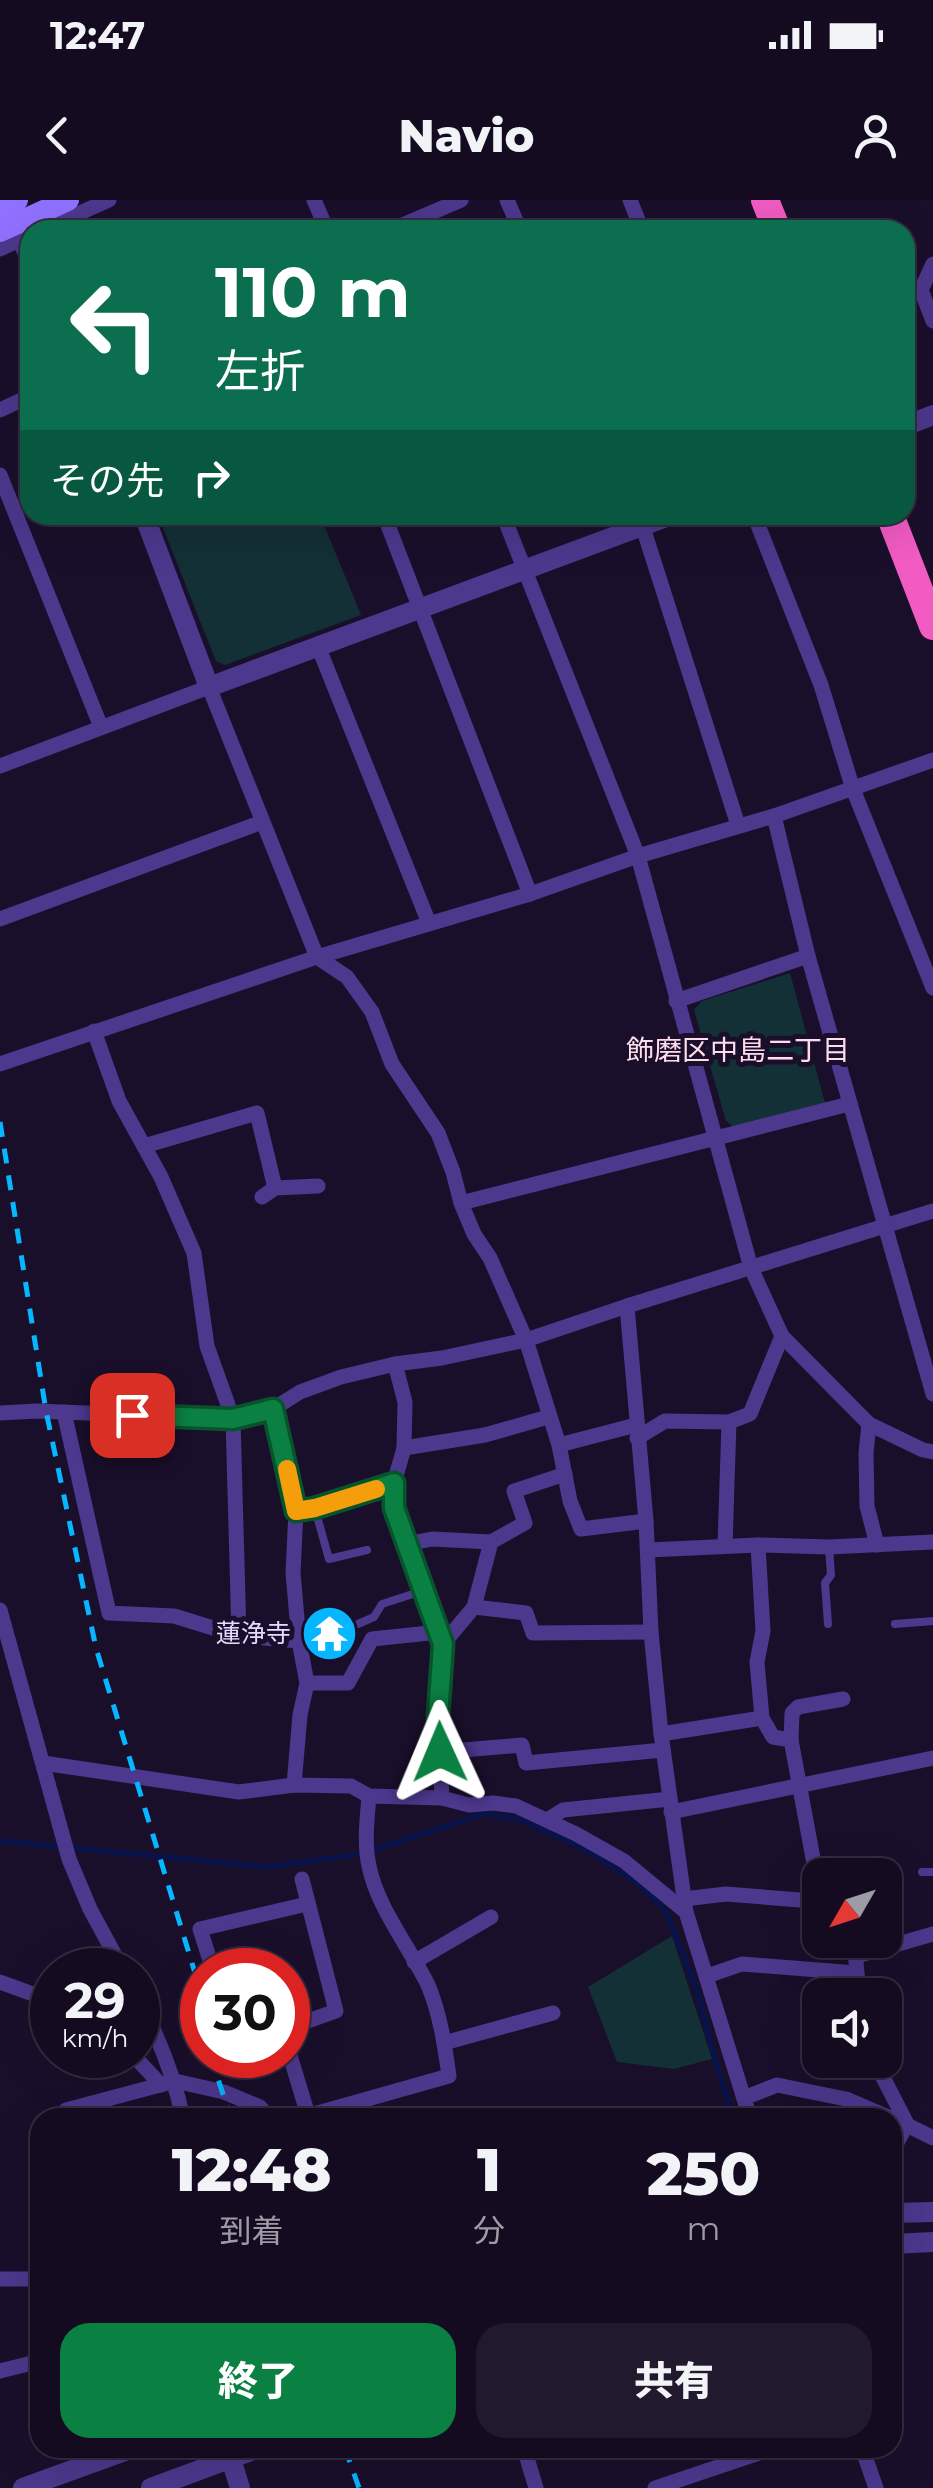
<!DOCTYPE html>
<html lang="ja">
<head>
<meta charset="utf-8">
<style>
  :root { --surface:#140b20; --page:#21192d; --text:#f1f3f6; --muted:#9d9ba5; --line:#332b3e; --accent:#0b8043 }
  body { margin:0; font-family:Montserrat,"Noto Sans JP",sans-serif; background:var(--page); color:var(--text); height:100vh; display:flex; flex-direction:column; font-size:38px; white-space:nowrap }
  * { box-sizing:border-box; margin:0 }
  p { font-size:32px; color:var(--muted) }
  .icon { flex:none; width:55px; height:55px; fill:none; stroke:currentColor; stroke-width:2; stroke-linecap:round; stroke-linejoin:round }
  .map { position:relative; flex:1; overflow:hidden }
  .details { position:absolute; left:30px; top:1908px; width:872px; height:350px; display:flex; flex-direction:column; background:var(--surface); border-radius:30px; box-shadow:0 10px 40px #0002,0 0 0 2px var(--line) }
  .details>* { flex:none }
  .hud { position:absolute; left:20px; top:20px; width:895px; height:305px; border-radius:30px; box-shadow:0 10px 40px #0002,0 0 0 2px var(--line); background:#0b6e4f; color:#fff; overflow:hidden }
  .needle { width:65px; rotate:231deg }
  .buttons { position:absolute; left:802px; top:1658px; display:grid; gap:20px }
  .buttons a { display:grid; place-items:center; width:100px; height:100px; border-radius:20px; background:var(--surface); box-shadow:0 10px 40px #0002,0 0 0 2px var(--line); font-size:50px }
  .speed { position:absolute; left:30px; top:1748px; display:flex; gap:20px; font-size:50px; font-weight:700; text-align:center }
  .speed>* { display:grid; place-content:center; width:130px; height:130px; border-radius:50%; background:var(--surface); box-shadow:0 10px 40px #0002,0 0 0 2px var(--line); line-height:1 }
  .speed small { font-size:25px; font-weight:400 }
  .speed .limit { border:15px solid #d22; background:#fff; color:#111 }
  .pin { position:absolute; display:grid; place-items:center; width:85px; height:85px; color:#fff; margin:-42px; border-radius:20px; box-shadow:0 5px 15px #0006 }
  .me { position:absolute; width:110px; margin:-55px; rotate:359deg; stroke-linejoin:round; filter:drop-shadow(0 0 8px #0008) }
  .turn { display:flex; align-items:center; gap:35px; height:210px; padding:0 30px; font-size:45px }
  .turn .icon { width:130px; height:130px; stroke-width:2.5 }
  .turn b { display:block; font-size:70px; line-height:85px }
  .then { display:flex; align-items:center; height:95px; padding:0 30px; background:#0003; gap:20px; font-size:38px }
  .eta { display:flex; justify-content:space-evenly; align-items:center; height:170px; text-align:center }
  .eta b { font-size:60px; font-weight:800; line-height:70px }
  .primary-button { display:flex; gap:20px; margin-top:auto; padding:20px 30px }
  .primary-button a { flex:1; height:115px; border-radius:30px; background:var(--accent); color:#fff; font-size:40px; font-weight:800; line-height:115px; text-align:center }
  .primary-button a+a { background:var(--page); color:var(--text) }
  .status { display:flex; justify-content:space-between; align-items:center; height:70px; padding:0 50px; background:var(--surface); direction:ltr }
  .status svg { height:28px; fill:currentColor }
  header { display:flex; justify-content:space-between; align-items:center; height:130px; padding:0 30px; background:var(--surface); font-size:45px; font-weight:800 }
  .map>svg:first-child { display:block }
  .green { fill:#123036 }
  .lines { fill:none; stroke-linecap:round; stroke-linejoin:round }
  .stream { stroke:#07134c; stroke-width:5 }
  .service { stroke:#4c388d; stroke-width:8 }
  .minor { stroke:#4c388d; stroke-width:15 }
  .tertiary { stroke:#4c388d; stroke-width:20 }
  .trunk { stroke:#f15bc2; stroke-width:28 }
  .rail { stroke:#06b6ff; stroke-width:5; stroke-dasharray:15 12; stroke-linecap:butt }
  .secondary-bridge { stroke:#9071ff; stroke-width:22 }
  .route-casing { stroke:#07532c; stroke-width:25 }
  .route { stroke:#0b8043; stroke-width:18 }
  .slow { stroke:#f59e0b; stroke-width:18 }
  .labels { text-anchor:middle; stroke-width:10; stroke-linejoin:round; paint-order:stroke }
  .poi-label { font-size:25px; fill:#e5daff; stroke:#1a0f2b; text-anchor:end }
  .neighbourhood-label { font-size:28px; fill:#ffdceb; stroke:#1a0f2b }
</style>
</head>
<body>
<div class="status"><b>12:47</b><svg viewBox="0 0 49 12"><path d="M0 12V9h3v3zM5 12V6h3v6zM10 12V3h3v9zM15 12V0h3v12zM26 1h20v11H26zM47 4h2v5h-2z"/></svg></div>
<header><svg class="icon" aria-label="back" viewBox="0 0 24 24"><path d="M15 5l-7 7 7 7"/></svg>Navio<svg class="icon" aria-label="person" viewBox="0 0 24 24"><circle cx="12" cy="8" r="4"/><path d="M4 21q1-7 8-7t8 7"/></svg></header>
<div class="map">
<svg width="933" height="2288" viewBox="0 0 933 2288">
  <rect width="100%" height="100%" fill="#1a0f2b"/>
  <!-- green -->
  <g class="green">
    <path d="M196,315H320L361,415L225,465L216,461L163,328Z"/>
    <path d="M790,773L825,903L735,928L726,921L694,810L702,801Z"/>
    <path d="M672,1736L712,1859L674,1869L617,1862L588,1787Z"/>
  </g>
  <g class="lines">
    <!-- stream -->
    <path class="stream" d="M0,1641L269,1667L360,1654L483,1614L518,1619L587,1650L641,1686L666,1711L699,1796L715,1860L733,1918"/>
    <!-- service -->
    <g class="service">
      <path d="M315,1309L329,1359L367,1350"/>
      <path d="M296,1311L315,1309L393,1284"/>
      <path d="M358,1424L374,1417L382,1404L422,1391"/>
      <path d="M828,1424L825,1383L831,1375L829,1347"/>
      <path d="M895,1424L933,1421"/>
      <path d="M922,1672H933"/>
    </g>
    <!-- minor -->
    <g class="minor">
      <path d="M314,0L327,30"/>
      <path d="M507,0L520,30"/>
      <path d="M630,0L642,30"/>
      <path d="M42,30L109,0"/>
      <path d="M391,30L461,0"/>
      <path d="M0,49L28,36"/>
      <path d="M933,64L921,90L933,121"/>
      <path d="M0,210L30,196"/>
      <path d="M0,275L101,527"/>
      <path d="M384,315L530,694"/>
      <path d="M503,315L638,656L751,1068L782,1136L869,1224L923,1250L933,1252"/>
      <path d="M639,315L738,625"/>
      <path d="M754,315L821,485L853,589L933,788"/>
      <path d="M318,446L429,723"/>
      <path d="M0,566L209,487L317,757L347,777L372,812L392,864L438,933L453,972L461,1003L474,1034L490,1058L526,1140L559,1245L570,1301L581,1329L646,1321"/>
      <path d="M774,616L808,756L933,1194"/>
      <path d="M0,719L262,622"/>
      <path d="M676,801L808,756"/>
      <path d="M94,831L119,901L161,977L194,1053L207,1146L233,1219L239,1436"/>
      <path d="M0,864L317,757L530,694L638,656L774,616L933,560"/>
      <path d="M144,946L257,913L275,988"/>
      <path d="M262,997L275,988L318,986"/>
      <path d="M461,1003L849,904"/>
      <path d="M627,1106L646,1321L651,1432L661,1534L686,1712"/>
      <path d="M395,1164L405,1202L404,1248L394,1283V1308L443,1444L438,1516L442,1598"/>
      <path d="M273,1209L296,1311L293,1373L299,1441L307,1483L300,1515L294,1585"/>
      <path d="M64,1212L109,1413L174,1416L239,1436L299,1441"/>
      <path d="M0,1213L37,1211L233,1219L273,1209L300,1192L341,1177L395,1164L442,1158L526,1140L627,1106L933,1011"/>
      <path d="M869,1224L866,1253L867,1306L877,1345"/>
      <path d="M637,1238L665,1221L729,1222L750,1214L782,1136"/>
      <path d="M559,1245L636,1225"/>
      <path d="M404,1248L485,1235L548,1217"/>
      <path d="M407,1344L432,1339L491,1342L525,1323L514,1291L565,1274"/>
      <path d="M758,1345L763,1431L757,1462L762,1518L773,1537L791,1540"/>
      <path d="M725,1346L729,1222"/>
      <path d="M648,1350L758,1345L829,1347L933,1342"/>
      <path d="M474,1407L526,1413L533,1433L651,1432"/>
      <path d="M0,1410L69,1659L90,1709L123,1770"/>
      <path d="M443,1444L474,1407L491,1342"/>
      <path d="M307,1483H348L372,1439L439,1432"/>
      <path d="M661,1534L762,1518"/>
      <path d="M440,1552L522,1545L526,1563L663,1550"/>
      <path d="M43,1563L239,1592L294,1585L351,1586L369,1596L442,1598L469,1605L493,1603L516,1606L576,1634L624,1661L686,1712L750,1918"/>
      <path d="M671,1612L933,1558"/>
      <path d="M547,1620L563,1610L670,1599"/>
      <path d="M820,1681L815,1669L791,1540L792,1513L798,1507L843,1499"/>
      <path d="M684,1699L726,1694L800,1700L820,1695"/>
      <path d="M854,1740L859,1795"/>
      <path d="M857,1756L933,1734"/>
      <path d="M414,1762L491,1717"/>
      <path d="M213,1770L200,1729L307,1704"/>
      <path d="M707,1776L742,1764L856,1773"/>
      <path d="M0,1782L52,1801"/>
      <path d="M138,1798C158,1836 174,1875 183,1918"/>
      <path d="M288,1828L336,1811L302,1679"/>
      <path d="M444,1843L553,1813"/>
      <path d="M288,1849L308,1915"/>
      <path d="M133,1855L161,1885"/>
      <path d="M874,1860L907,1924L892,1952"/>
      <path d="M744,1898L777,1885L846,1899L890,1918"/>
      <path d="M66,1910L175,1881L224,1892L260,1907L269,1918"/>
      <path d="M300,1918L449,1876C445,1847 440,1813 428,1785C410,1748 377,1707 369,1666C364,1643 367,1620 369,1596"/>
      <path d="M901,1922L933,1938"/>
      <path d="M0,2079H40"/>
      <path d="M0,2171L40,2161"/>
      <path d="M524,2248L536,2288"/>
      <path d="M862,2248L876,2288"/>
      <path d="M655,2288L774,2248"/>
    </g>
    <!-- tertiary -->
    <g class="tertiary">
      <path d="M8,9L30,58"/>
      <path d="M905,226L933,215"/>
      <path d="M144,315L209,487L672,315"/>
      <path d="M892,2013L933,2012"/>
      <path d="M892,2044L933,2042"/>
      <path d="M235,2249L231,2259L240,2288"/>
      <path d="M23,2288L133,2248"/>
      <path d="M151,2288L259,2248"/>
    </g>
    <!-- trunk -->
    <g class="trunk">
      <path d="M765,0L777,30"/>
      <path d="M890,315L933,426"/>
    </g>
    <!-- rail -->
    <g class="rail">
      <path d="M0,922L46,1211L96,1448L202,1796"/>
      <path d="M188,1784L202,1832"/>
      <path d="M210,1855L231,1918"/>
      <path d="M345,2248L359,2288"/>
    </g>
    <!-- secondary-bridge -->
    <g class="secondary-bridge">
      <path d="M0,8L17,0"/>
      <path d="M0,31L68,0"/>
    </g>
  </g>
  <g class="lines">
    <defs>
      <path id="route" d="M132,1215L233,1219L273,1209L296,1311L315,1308L394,1283V1308L443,1444L438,1516L440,1552"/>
    </defs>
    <!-- route casing -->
    <use href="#route" class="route-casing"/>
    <!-- route -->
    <use href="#route" class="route"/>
    <!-- slow -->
    <path class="slow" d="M287,1269L296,1311L315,1308L376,1289"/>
  </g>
  <!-- icons -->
  <defs>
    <symbol id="temple-disc" viewBox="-11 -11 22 22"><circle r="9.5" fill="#06b6ff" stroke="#1a0f2b"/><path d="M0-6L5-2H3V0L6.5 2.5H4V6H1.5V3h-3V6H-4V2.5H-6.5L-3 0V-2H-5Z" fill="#fff"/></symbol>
  </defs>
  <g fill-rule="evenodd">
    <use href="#temple-disc" x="298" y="1402" width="63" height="63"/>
  </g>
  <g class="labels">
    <!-- poi labels -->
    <g class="poi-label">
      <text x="291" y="1442">蓮浄寺</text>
    </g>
    <!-- neighbourhood labels -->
    <g class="neighbourhood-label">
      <text x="738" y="860">飾磨区中島二丁目</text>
    </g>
  </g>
</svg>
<div class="buttons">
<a><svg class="needle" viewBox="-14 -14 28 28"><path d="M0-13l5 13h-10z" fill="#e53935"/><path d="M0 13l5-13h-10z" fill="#9d9ba5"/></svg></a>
<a><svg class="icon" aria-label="sound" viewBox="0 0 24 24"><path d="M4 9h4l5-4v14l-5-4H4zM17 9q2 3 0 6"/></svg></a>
</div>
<div class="speed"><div>29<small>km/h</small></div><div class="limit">30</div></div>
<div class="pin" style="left:132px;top:1215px;background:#d93025"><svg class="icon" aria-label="arrive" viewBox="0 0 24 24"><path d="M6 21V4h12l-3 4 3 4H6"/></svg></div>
<svg class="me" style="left:440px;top:1552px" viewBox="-20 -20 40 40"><path d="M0-17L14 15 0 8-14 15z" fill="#0b8043" stroke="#fff" stroke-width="4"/></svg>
<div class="hud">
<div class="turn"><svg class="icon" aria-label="left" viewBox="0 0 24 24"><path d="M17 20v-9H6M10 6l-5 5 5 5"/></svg><div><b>110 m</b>左折</div></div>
<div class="then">その先<svg class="icon" aria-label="right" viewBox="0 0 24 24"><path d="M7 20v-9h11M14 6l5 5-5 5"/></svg></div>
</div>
<section class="details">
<div class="eta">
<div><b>12:48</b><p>到着</p></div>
<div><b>1</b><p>分</p></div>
<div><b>250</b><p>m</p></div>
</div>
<div class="primary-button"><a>終了</a><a>共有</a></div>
</section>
</div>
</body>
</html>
